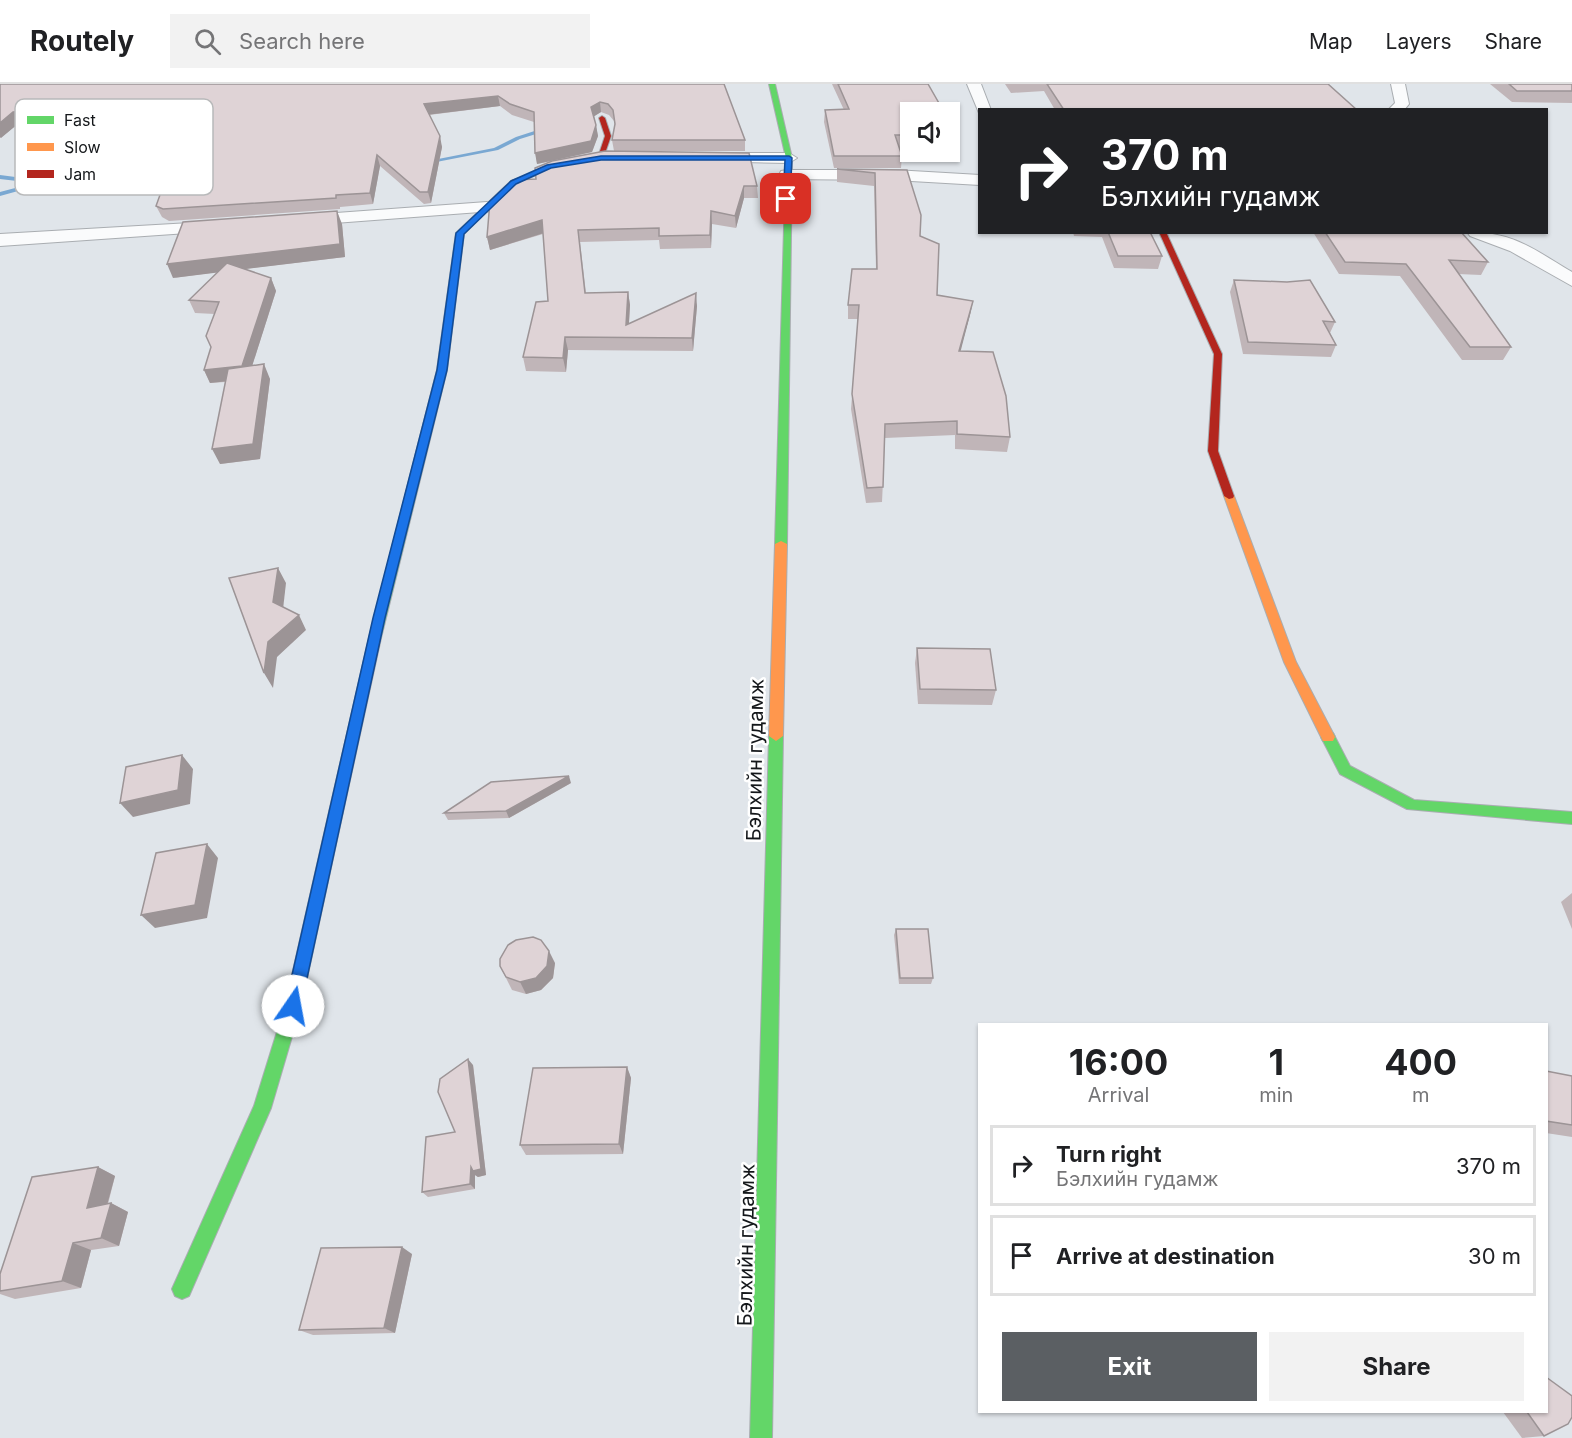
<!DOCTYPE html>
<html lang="en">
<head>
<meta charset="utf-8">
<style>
  :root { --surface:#fff; --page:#f2f2f2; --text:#202124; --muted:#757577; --line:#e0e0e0; --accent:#5b5f63 }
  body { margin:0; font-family:Inter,sans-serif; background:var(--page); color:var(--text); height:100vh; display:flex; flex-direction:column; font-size:22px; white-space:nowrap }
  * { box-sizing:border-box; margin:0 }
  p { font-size:20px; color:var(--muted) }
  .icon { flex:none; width:33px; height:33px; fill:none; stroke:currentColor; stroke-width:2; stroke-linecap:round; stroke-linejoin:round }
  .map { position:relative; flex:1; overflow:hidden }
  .panel { position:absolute; left:978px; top:939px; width:570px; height:390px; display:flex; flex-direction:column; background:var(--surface); border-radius:0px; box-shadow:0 2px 4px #0004 }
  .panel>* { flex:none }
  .top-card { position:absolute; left:978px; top:24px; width:570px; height:126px; border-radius:0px; box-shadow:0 2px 4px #0004; background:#202124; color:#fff; overflow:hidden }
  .tools { position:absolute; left:900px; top:18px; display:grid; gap:12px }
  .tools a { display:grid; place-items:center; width:60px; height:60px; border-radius:0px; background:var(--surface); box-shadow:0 2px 4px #0004; font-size:30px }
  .pin { position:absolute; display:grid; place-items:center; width:51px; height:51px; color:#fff; margin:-26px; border-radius:12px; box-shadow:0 3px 9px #0006 }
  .me { position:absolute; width:66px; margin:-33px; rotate:12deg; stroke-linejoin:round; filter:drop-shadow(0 0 4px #0008) }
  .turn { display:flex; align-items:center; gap:21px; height:126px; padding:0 24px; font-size:27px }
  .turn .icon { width:78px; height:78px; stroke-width:2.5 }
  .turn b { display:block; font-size:42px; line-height:51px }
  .eta { display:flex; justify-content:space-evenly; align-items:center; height:102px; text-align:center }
  .eta b { font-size:36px; font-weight:700; line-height:42px }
  .action { display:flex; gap:12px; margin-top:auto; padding:12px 24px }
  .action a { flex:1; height:69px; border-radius:0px; background:var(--accent); color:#fff; font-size:24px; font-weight:700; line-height:69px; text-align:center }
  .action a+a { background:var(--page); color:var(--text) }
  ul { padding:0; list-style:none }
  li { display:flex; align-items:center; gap:18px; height:81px; margin:0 12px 9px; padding:0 12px; border:3px solid var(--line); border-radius:0px }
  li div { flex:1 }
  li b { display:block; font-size:22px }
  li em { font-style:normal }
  header { display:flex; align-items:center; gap:36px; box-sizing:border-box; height:84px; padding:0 30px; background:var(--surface); border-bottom:2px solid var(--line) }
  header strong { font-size:28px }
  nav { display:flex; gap:33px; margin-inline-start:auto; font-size:21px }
  .search { width:420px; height:54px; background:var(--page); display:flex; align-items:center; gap:15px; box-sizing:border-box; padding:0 21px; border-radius:0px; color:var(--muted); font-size:22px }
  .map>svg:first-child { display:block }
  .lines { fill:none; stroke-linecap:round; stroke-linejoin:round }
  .stream { fill:#7aa8d2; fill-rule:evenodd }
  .street-casing { stroke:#a9adb1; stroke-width:2 }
  .fast-casing { stroke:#a9adb1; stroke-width:2 }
  .slow-casing { stroke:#a9adb1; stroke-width:2 }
  .jam-casing { stroke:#a9adb1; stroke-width:2 }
  .street { fill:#fafbfc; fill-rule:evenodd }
  .fast { fill:#63d668; fill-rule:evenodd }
  .slow { fill:#ff974d; fill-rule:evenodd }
  .jam { fill:#b3261e; fill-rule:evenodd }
  .wall { fill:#c0b5b8 }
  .shaded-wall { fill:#9c9496 }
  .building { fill:#dfd3d6; stroke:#9c9496; stroke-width:1.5 }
  .route { fill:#1a73e8; stroke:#114b97; stroke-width:1.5 }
  .labels { text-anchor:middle; stroke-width:5; stroke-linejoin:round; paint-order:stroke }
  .street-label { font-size:20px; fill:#14171a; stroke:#fff }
  .key { fill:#fff; stroke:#b8b9ba; stroke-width:1.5 }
  .key-label { font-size:16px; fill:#14171a }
</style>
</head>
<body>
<header>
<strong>Routely</strong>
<div class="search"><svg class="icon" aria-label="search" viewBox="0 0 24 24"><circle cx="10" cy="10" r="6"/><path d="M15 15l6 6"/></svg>Search here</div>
<nav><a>Map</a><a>Layers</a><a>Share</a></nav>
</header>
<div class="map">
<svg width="1572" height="1354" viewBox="0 0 1572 1354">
  <rect width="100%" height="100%" fill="#e0e5ea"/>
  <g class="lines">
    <!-- stream -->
    <g class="stream">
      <path d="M550,42L552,45L520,55L498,66L426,80L423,78L494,64L516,53Z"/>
      <path d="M181,89L183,92L46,101L35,99L36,102L0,112V108L34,99L0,95V91L46,97Z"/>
    </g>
    <defs>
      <g id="street">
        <path d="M967,0H981L991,26H980L979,29Z"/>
        <path d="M1391,0H1405L1409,20L1404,26H1388L1395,19Z"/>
        <path d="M707,69H789L797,74L789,79L701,77L699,74L701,71Z"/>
        <path d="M787,86H894L980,91V101L894,96L781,95L779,91L781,87Z"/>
        <path d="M487,118L496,123L493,127L295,142L286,137L295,132Z"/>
        <path d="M225,137L231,138L234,142L231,146L0,162V150Z"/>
        <path d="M1467,148C1514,148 1533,165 1572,188V202L1510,167L1470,152Z"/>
      </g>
      <g id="fast">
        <path d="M769,0H775L792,74L787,460L781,463L775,460L786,74Z"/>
        <path d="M558,80L563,81L515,99L464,150L447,286L381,554L375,558L371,557L369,554L437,286L456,149L511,97Z"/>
        <path d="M776,647L783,652L772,1354H750L769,652Z"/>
        <path d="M1328,648L1333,649L1350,682L1414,716L1572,728V740L1407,725L1340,690L1321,653Z"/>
        <path d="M336,722L341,724L343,728L301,922L271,1024L189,1212L182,1215L175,1212L172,1205L254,1022L285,922L329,728L331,724Z"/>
      </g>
      <g id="slow">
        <path d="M1229,409L1234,412L1296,578L1335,653L1333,657H1323L1284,578L1224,412Z"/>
        <path d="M781,457L787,460L783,652L776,657L769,652L775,460Z"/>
      </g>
      <g id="jam">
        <path d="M602,32L605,34L611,52L603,75L558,82L560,79L598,73L605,52L599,34Z"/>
        <path d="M1159,148H1166L1222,270L1218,367L1234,412L1233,414L1229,415L1224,412L1208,367L1214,270Z"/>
        <path d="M375,550L381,554L343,728L341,732H331L329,728L369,554Z"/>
      </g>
    </defs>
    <!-- street casing -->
    <use href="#street" class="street-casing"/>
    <!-- fast casing -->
    <use href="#fast" class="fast-casing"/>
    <!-- slow casing -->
    <use href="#slow" class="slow-casing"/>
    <!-- jam casing -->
    <use href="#jam" class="jam-casing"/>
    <!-- street -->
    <use href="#street" class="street"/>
    <!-- fast -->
    <use href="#fast" class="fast"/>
    <!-- slow -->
    <use href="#slow" class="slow"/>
    <!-- jam -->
    <use href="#jam" class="jam"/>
  </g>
  <!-- wall -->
  <g class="wall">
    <path d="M0,0H724L745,56V67H614L612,56L615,42L614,37L609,31L601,28L594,32L598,52L592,68L537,80L534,38L512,31L500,22L429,31L442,63L431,119L424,120L380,82L373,120L340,123V125L169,137L162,133L156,122L170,85L163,86L158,74L162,53L103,57L100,52H95L90,41L97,33L19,39L0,54Z"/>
    <path d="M832,0H928L910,28V59H905V63H899L902,72L901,84H834L824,38L825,26H844Z"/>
    <path d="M1005,0H1328L1357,26H1055L1044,7L1011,9Z"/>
    <path d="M1490,0H1572V19L1512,18Z"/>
    <path d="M950,38L954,46L953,58H950Z"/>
    <path d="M837,85L907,86L920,152L937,211L973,217L970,231L960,267L1010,353L1007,368L955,365V351L885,354L882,418L866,419L851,325L858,235H848V221L876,185L874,102L837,98Z"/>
    <path d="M513,96L757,102L758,114H744L736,144L712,140L711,164L660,165L659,156L580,158L586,209L628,208L630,221L629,240L697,222L693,267L568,266L566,288L526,287L523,273L548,217L543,150L490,166L487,153Z"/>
    <path d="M342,140L345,173L244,185L271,194L276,207L252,282L270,295L260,375L220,380L225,298L210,299L204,286L211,263L215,230L195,229L189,216L218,188L173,194Z"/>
    <path d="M1073,148H1150L1162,172L1158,185L1114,184L1102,153L1074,152Z"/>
    <path d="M1313,148H1461L1488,178L1481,191L1458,190L1511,263L1503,276H1462L1400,192L1339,190Z"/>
    <path d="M1234,196L1335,238L1330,249L1336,261L1331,273L1243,270L1230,208Z"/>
    <path d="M917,564L996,606L992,621L918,620L915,579Z"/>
    <path d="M571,699L509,734L448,736L444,729Z"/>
    <path d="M1572,809V845L1561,818Z"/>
    <path d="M896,845L933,894L931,900H899L894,851Z"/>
    <path d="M555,879L553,894L541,906L526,910L512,906L500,882Z"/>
    <path d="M473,981L486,1091L478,1093L475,1091V1105L428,1113L422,1108L455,1048Z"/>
    <path d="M627,983L631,994L623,1070L526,1071L520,1061Z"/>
    <path d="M1546,987L1572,992V1053L1546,1049Z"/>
    <path d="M98,1083L115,1092L108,1120L111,1119L128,1128L119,1162L91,1166L81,1204L15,1215L0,1210V1207Z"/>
    <path d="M412,1170L395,1249L313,1251L299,1246Z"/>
    <path d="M1503,1328H1546L1544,1352L1522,1354Z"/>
  </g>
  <!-- shaded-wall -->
  <g class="shaded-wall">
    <path d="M498,12L500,22L426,31L424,20Z"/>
    <path d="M600,18L601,28L593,33L591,23Z"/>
    <path d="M107,21L112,32L19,39L1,54L0,53V39L13,28Z"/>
    <path d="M596,41L598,52L592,68L537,80L535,69Z"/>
    <path d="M440,52L442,63L431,119L428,108Z"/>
    <path d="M377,71L380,82L373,120L370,109Z"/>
    <path d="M174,72L179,84L163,86L158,74Z"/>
    <path d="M744,102V114L736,144L735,132Z"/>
    <path d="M337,127L342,140L345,173L173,194L167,180Z"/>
    <path d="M711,127L712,140L711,164L710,151Z"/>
    <path d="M542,136L544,149L490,166L487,153Z"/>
    <path d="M271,194L276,207L248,295L210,299L204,286Z"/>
    <path d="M628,208L630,221L628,254L626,241Z"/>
    <path d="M696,209L697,222L693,267L692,254Z"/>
    <path d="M973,217L970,231L957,281L959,267Z"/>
    <path d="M565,253L568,266L566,288L563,274Z"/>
    <path d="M264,280L270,295L260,375L220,380L212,365Z"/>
    <path d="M278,484L286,499L282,534L273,518Z"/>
    <path d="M299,531L306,546L277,573L273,604L264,589L268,558Z"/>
    <path d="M182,671L193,685L190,720L133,733L120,719Z"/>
    <path d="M569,692L571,699L509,734L506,727Z"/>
    <path d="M207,760L218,774L207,834L155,844L141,831Z"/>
    <path d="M549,867L555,879L553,894L541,906L526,910L520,898Z"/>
    <path d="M468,975L473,981L486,1091L478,1093L475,1091V1105L470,1100Z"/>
    <path d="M627,983L631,994L623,1070L619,1060Z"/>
    <path d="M98,1083L115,1092L104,1132L87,1124Z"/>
    <path d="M111,1119L128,1128L119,1162L101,1154Z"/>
    <path d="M73,1159L91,1166L81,1204L62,1197Z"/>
    <path d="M402,1163L412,1170L395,1249L384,1244Z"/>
  </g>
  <!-- building -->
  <g class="building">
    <path d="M0,0H724L745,56H612L615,40L613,26L608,20L600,18L591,23L596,41L591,57L535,69L534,28L510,20L498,12L424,20L440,52L428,108H420L377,71L370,109L336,111V114L163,125L156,122L174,72L158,74L164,42L98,46L102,41H90L107,21L13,28L0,39Z"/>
    <path d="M838,0H928L944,28H910V48H905L906,51H895L902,72H834L825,26L849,25Z"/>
    <path d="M1047,0H1328L1357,26H1064Z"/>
    <path d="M1509,0H1572V7H1517Z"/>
    <path d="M950,38L954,46H950Z"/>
    <path d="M605,67L749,69L757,102H744L735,132L711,127L710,151L659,152V144L578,146L585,209L628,208L626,241L696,209L692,254L565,253L563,274L523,273L536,218L548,217L542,136L487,153L490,117L513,96L536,95L535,84L552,77Z"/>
    <path d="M837,85L907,86L921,131L920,152L939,160L937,211L973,217L959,267L993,268L1006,312L1010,353L957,350V337L885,340L883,403L867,404L852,310L859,221H848L852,185H877L875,89Z"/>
    <path d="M337,127L340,160L167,180L183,138Z"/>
    <path d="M1108,148H1150L1162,172H1118Z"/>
    <path d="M1325,148H1461L1488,178L1449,176L1511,263H1470L1406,180L1345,178Z"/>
    <path d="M227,179L271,194L242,282L204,286L211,263L206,252L219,218L189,216Z"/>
    <path d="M1234,196L1287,198L1310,196L1335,238L1323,237L1336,261L1248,258Z"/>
    <path d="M264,280L253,360L212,365L228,285Z"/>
    <path d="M278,484L273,518L299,531L268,558L264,589L229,494Z"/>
    <path d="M917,564L990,565L996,606L920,605Z"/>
    <path d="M182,671L178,706L120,719L126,683Z"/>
    <path d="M569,692L506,727L444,729L491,698Z"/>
    <path d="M207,760L195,821L141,831L156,769Z"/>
    <path d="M896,845H928L933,894H900Z"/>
    <path d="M533,853L541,856L549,867L547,882L536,894L520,898L506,893L500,882V875L508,861L516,856Z"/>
    <path d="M468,975L481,1085L473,1087L471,1083L470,1100L422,1108L426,1053L455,1048L438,1008L440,995Z"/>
    <path d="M627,983L619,1060L520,1061L533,984Z"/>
    <path d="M1546,987L1572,992V1041L1546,1037Z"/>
    <path d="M98,1083L87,1124L111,1119L101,1154L73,1159L62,1197L0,1207V1190L32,1093Z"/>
    <path d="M402,1163L384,1244L299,1246L321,1164Z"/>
    <path d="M1546,1293L1572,1312V1333L1568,1340L1544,1352L1527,1328H1546Z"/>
  </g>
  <!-- route -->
  <path class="route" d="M601,72H789L792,74L790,115L786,117L783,115L785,76H601L551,84L516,100L464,150L447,286L385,534L301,922L299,927L293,930L287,927L285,922L373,534L437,286L456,149L511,97L547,81Z"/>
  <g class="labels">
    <!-- street labels -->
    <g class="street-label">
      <text transform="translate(755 676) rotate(-89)" y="7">Бэлхийн гудамж</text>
      <text transform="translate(746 1161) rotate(-89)" y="7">Бэлхийн гудамж</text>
    </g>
  </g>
  <!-- legend -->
  <rect x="15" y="15" width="198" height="96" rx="9" class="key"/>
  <rect x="27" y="32" width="27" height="8" fill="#63d668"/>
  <rect x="27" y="59" width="27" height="8" fill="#ff974d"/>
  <rect x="27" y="86" width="27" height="8" fill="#b3261e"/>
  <g class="key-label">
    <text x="64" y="42">Fast</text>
    <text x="64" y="69">Slow</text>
    <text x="64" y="96">Jam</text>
  </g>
</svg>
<div class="tools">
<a><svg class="icon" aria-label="sound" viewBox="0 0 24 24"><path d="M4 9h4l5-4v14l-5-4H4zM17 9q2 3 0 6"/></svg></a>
</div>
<div class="pin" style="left:786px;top:115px;background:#d93025"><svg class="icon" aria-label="arrive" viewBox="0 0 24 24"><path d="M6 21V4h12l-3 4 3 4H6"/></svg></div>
<svg class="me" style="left:293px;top:922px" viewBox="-20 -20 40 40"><circle r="19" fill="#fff"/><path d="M0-13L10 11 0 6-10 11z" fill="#1a73e8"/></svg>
<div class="top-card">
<div class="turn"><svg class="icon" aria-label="right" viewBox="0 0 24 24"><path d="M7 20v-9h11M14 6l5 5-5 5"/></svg><div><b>370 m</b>Бэлхийн гудамж</div></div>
</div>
<section class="panel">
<div class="eta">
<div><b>16:00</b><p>Arrival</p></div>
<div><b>1</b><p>min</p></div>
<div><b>400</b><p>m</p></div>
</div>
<ul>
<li><svg class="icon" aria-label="right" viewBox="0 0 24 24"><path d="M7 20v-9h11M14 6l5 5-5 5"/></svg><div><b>Turn right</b><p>Бэлхийн гудамж</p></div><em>370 m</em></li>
<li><svg class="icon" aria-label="arrive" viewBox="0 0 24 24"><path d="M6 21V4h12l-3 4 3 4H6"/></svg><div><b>Arrive at destination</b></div><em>30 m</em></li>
</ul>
<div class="action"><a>Exit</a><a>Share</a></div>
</section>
</div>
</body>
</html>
